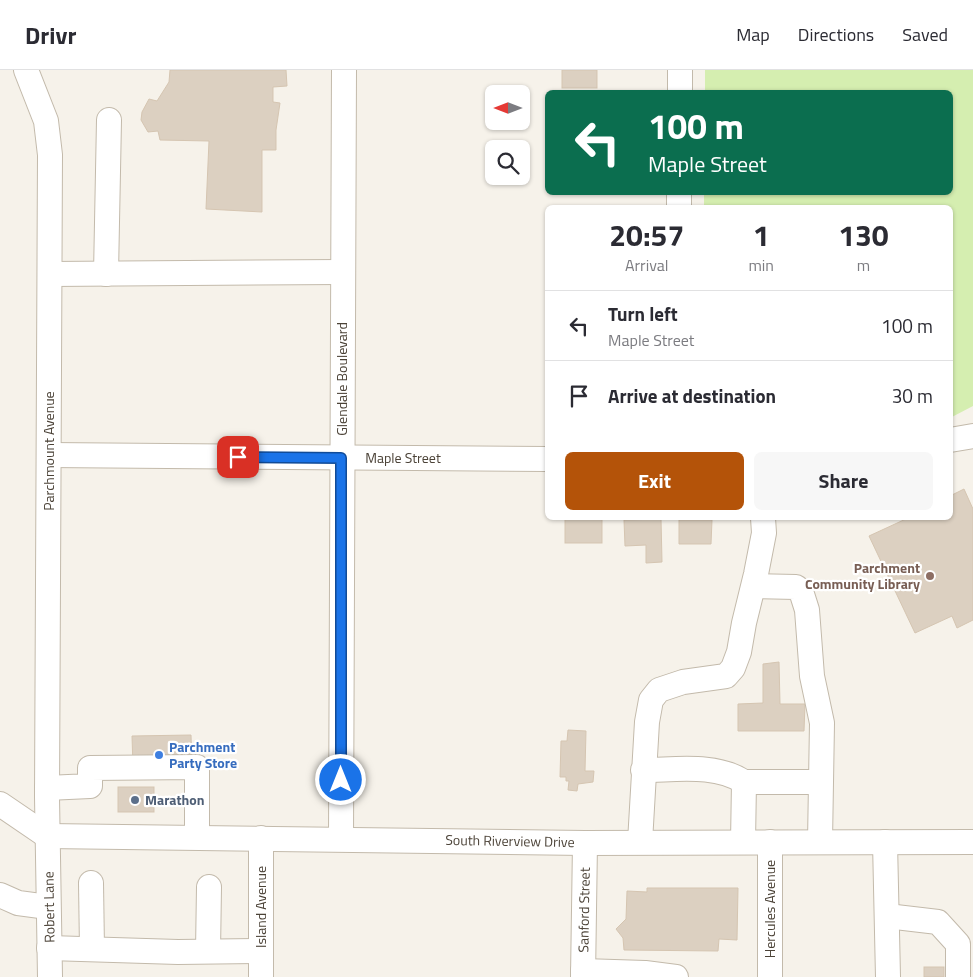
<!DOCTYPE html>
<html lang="en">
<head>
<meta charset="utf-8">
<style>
  :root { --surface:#fff; --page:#f7f7f7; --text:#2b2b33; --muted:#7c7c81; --line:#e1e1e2; --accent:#b45309 }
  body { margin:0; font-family:"Titillium Web",sans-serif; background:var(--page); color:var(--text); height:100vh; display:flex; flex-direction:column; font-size:19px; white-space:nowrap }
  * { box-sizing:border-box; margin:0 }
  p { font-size:16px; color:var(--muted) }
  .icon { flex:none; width:28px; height:28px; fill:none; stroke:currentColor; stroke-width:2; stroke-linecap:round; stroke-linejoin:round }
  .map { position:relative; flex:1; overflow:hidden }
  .side { position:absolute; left:545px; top:135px; width:408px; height:315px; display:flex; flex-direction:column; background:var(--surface); border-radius:8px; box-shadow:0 1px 4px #0004 }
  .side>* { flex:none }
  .hud { position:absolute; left:545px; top:20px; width:408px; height:105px; border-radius:8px; box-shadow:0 1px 4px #0004; background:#0b6e4f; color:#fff; overflow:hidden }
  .needle { width:32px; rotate:270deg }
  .fabs { position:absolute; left:485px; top:15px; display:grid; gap:10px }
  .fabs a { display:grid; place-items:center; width:45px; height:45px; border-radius:8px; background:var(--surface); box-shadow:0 1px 4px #0004; font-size:25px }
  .pin { position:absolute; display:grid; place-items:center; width:42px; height:42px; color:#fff; margin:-21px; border-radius:10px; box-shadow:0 2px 8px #0006 }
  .me { position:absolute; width:55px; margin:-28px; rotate:0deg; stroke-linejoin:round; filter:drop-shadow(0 0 4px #0008) }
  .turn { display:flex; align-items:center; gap:18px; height:105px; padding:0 20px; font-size:22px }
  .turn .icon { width:65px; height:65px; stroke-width:2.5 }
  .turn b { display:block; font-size:35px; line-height:42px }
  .eta { display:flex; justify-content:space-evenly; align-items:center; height:85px; text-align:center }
  .eta b { font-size:30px; font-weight:700; line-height:35px }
  .primary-button { display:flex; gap:10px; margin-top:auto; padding:10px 20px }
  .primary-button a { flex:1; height:58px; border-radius:8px; background:var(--accent); color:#fff; font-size:20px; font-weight:700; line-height:58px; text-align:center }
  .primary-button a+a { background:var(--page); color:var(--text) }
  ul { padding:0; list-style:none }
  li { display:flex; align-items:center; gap:15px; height:70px; padding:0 20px; border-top:1px solid var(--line) }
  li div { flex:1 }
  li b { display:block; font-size:19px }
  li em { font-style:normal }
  header { display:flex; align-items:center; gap:30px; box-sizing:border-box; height:70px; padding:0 25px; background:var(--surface); border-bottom:1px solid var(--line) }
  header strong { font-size:24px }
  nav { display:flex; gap:28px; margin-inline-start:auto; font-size:18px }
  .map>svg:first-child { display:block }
  .green { fill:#d5eeb0 }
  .building { fill:#dcd0c1; stroke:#d5c5b1 }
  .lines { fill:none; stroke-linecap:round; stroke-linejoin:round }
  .minor-casing { stroke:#c3baab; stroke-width:26 }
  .minor { stroke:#fff; stroke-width:24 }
  .route-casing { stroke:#114b97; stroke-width:12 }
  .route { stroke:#1a73e8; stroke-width:9 }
  .education-dot { fill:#8d6e63; stroke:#fff; stroke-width:2 }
  .shop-dot { fill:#3f7fe0; stroke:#fff; stroke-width:2 }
  .service-dot { fill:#5c6f8a; stroke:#fff; stroke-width:2 }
  .labels { text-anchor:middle; stroke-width:4.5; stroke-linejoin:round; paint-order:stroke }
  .street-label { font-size:14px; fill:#4b4237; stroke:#fff }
  .education-label { font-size:14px; font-weight:bold; fill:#785e54; stroke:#fff; text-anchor:end }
  .shop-label { font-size:14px; font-weight:bold; fill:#366cbe; stroke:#fff; text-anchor:start }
  .service-label { font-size:14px; font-weight:bold; fill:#4e5e75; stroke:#fff; text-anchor:start }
</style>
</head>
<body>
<header>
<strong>Drivr</strong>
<nav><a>Map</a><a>Directions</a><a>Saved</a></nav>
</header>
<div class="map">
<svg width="973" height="907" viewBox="0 0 973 907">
  <rect width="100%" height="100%" fill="#f6f2ea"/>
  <!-- green -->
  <path class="green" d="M705,0H973V336L950,348V138L704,137V123L950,122V22H705Z"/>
  <!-- building -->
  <g class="building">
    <path d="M170,0H286L287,16L273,17V32L280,33L276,60V80H262V142L206,139L209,71L160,70L158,61L148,62L141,50L142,42L149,29L157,31L169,12Z"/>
    <rect x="562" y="0" width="35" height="18"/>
    <path d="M964,419L973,439V550L957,558L952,546L915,563L869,466L908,448H950V426Z"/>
    <rect x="565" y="449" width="37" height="24"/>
    <path d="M661,449L662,492L646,493V475L625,476L624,450Z"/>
    <path d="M679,450H712L711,474H679Z"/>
    <path d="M779,592L780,634H805L804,661H738V634L763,633V594Z"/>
    <path d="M568,660L586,661L585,701H594L593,712L578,714L577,721L568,720L569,711H566V707H560L561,671H567Z"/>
    <path d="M191,665L192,696L133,697L132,666Z"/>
    <rect x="118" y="717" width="36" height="25"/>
    <path d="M647,818H738L737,870L719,869L718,881L624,880L623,868L616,859L626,849L627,821L647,822Z"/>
    <rect x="924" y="897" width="20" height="10"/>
  </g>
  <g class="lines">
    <defs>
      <g id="minor">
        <path d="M26,0L46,51L50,85L47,727L50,907"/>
        <path d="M680,22V0"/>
        <path d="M679,138V122"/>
        <path d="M50,204L342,202"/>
        <path d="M106,204L109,50"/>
        <path d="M950,370L973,366"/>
        <path d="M49,385L548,389"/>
        <path d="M754,516L796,517L801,521L807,540L812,606L822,653L820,772"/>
        <path d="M643,700C675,700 716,693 744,712L743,772"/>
        <path d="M744,712H820"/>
        <path d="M47,718L90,716V698L197,697V767"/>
        <path d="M0,734L47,766"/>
        <path d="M47,766L585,773L973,772"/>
        <path d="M341,769L344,0"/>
        <path d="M640,772L647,652L651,630L659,620L683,612L726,606L733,598L739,582L744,553L756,504L764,463L763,448"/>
        <path d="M885,772L888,907"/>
        <path d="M91,813L92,879"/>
        <path d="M0,825L18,833L48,837"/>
        <path d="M887,846L938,852L958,874V907"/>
        <path d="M49,878L178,882L261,881"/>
        <path d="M208,881L209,817"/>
        <path d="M583,901L645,903L676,907"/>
        <path d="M261,907V768"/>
        <path d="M583,907L585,773"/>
        <path d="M770,907V772"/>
      </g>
    </defs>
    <!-- minor casing -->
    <use href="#minor" class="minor-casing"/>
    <!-- minor -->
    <use href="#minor" class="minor"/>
  </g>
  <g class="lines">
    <defs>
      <path id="route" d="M238,387L341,388V710"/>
    </defs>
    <!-- route casing -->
    <use href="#route" class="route-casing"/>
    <!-- route -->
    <use href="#route" class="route"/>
  </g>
  <!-- markers -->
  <circle class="education-dot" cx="930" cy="506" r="5"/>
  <circle class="shop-dot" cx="159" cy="685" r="5"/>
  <circle class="service-dot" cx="135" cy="730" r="5"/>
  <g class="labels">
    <!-- street labels -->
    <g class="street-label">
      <text transform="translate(342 309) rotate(-90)" y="5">Glendale Boulevard</text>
      <text transform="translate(49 381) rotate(-90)" y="5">Parchmount Avenue</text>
      <text x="403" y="393">Maple Street</text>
      <text transform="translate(510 771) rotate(1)" y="5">South Riverview Drive</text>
      <text transform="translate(49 837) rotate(-91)" y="5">Robert Lane</text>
      <text transform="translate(261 837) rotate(-90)" y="5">Island Avenue</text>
      <text transform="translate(770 839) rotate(-90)" y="5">Hercules Avenue</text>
      <text transform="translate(584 840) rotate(-89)" y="5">Sanford Street</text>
    </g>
    <!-- education labels -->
    <g class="education-label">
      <text x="920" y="503">Parchment<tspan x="920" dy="16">Community Library</tspan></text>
    </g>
    <!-- shop labels -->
    <g class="shop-label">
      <text x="169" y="682">Parchment<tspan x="169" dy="16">Party Store</tspan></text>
    </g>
    <!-- service labels -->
    <g class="service-label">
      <text x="145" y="735">Marathon</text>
    </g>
  </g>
</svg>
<div class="fabs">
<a><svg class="needle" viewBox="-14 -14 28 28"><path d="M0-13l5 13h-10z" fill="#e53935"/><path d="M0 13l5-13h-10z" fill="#7c7c81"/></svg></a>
<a><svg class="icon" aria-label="search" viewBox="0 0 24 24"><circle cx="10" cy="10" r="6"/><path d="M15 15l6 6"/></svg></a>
</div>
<div class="pin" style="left:238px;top:387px;background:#d93025"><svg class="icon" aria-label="arrive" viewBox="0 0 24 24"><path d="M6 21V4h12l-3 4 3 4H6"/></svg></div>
<svg class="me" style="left:341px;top:710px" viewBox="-20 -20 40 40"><circle r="17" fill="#1a73e8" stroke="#fff" stroke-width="3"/><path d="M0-11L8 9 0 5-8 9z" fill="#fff"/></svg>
<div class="hud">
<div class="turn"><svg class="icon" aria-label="left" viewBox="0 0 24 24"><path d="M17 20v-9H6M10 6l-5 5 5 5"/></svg><div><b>100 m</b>Maple Street</div></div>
</div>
<section class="side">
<div class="eta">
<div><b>20:57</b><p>Arrival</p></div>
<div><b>1</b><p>min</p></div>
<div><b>130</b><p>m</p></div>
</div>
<ul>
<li><svg class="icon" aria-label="left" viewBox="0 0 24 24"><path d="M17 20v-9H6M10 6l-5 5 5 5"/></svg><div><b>Turn left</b><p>Maple Street</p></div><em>100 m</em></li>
<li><svg class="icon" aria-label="arrive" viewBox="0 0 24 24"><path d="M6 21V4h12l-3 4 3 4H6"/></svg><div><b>Arrive at destination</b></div><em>30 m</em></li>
</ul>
<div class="primary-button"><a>Exit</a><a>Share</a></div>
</section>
</div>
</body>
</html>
